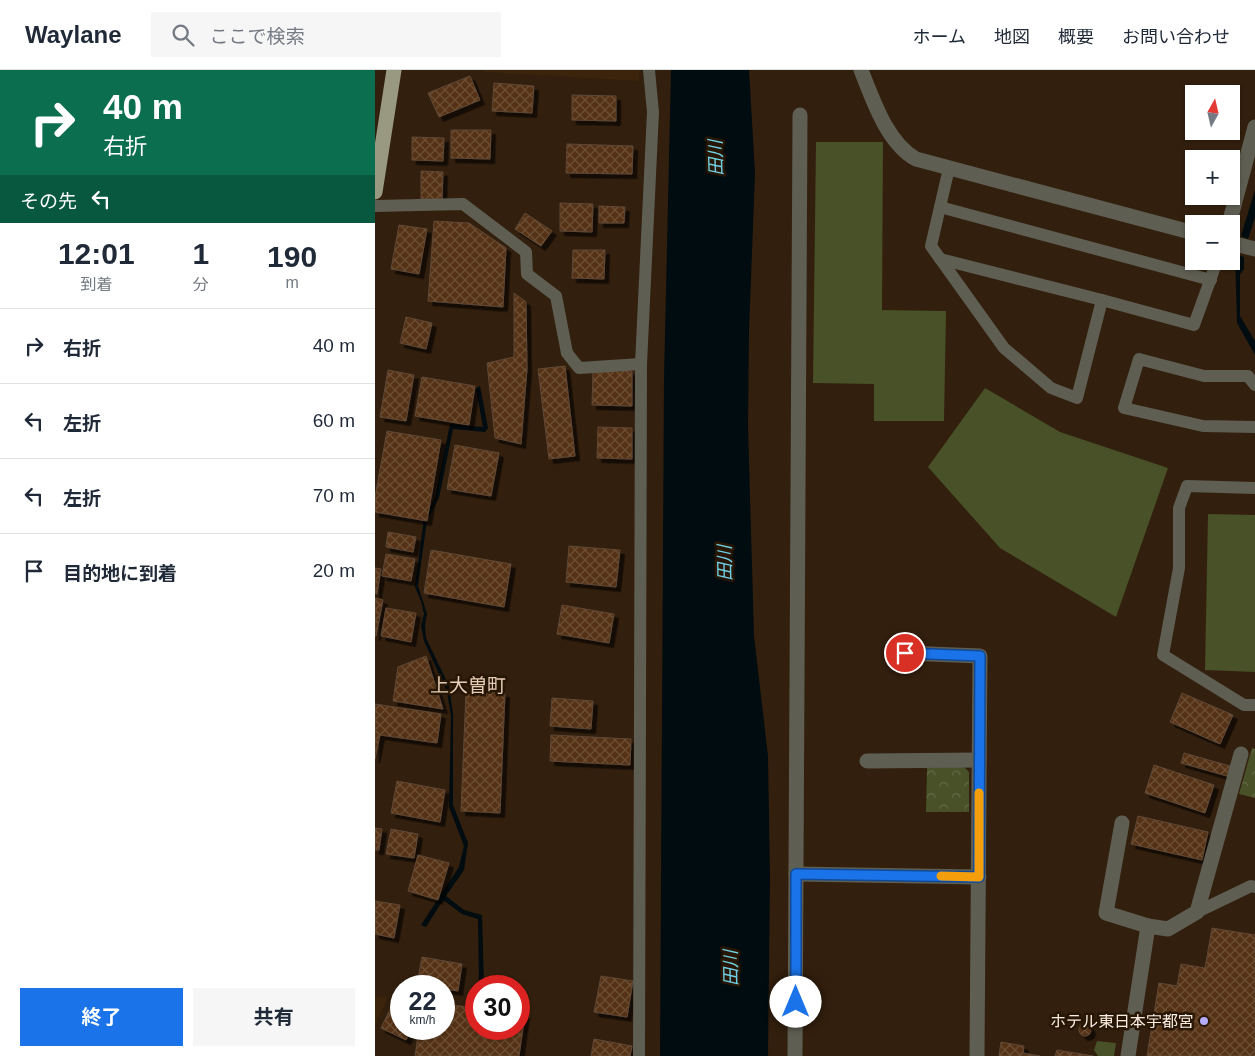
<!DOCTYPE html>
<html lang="ja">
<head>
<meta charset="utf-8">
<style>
  :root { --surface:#fff; --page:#f6f6f7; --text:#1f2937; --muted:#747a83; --line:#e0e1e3; --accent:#1a73e8 }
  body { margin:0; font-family:Arial,"Noto Sans JP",sans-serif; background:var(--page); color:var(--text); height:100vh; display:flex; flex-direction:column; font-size:19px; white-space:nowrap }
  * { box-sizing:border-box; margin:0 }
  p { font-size:16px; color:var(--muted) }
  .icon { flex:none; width:28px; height:28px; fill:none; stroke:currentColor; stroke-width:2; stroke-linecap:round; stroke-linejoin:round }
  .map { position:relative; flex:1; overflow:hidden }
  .sheet { display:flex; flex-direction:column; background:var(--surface); width:375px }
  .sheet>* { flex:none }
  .top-card { background:#0b6e4f; color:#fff; overflow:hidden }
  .needle { width:32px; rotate:8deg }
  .controls { position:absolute; left:810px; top:15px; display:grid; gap:10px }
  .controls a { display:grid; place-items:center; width:55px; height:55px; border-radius:0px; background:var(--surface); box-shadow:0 1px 4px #0004; font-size:25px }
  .speed { position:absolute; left:15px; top:905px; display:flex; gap:10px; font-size:25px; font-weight:700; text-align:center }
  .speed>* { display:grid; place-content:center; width:65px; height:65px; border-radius:50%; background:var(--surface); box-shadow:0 1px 4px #0004; line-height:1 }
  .speed small { font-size:12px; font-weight:400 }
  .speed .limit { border:8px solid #d22; background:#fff; color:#111 }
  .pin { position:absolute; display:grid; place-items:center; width:42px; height:42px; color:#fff; margin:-21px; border:2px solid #fff; border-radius:50%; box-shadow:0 1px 5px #0007 }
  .me { position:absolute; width:55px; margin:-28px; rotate:0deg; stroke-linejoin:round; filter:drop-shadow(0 0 4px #0008) }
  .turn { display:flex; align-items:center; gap:18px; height:105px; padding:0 20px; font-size:22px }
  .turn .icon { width:65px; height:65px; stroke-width:2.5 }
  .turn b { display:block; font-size:35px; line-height:42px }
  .then { display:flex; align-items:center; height:48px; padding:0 20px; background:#0003; gap:10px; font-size:19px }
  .eta { display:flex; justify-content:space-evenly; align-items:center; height:85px; text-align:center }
  .eta b { font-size:30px; font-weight:700; line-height:35px }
  .button { display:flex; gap:10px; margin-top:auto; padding:10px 20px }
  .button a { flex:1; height:58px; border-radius:0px; background:var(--accent); color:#fff; font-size:20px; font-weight:700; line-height:58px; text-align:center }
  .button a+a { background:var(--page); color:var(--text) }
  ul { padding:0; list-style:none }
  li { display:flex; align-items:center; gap:15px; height:75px; padding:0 20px; border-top:1px solid var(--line) }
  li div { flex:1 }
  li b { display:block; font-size:19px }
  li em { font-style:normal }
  header { display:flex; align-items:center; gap:30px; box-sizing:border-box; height:70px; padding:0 25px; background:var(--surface); border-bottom:1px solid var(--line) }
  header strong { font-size:24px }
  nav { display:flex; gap:28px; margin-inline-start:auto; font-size:18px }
  .search { width:350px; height:45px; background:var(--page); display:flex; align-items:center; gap:12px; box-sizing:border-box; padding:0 18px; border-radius:0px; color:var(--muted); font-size:19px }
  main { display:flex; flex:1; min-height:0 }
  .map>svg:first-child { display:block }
  .built { fill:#3b240b }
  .green { fill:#485127 }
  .forest { fill:url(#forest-crowns) }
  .water { fill:#000c10 }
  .building { fill:url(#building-cross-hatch); stroke:#5f4837; filter:url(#shadow) }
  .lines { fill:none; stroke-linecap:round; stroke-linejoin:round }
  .lane { stroke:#5e5e52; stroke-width:12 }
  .street { stroke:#5e5e52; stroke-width:15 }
  .primary { stroke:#989980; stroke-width:15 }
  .route-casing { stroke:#114b97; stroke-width:12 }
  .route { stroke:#1a73e8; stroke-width:9 }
  .slow { stroke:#f59e0b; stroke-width:9 }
  .poi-dot { fill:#b5acf9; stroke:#271604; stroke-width:2 }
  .labels { text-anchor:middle; stroke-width:5; stroke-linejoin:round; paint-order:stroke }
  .poi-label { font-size:16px; fill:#f9ece1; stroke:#271604; text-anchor:end }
  .water-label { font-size:18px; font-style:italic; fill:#6fd0e6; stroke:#271604 }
  .quarter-label { font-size:19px; fill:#e6cdb7; stroke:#271604 }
</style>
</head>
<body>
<header>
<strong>Waylane</strong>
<div class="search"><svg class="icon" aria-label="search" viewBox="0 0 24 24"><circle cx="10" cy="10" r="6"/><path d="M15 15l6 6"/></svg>ここで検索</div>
<nav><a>ホーム</a><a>地図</a><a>概要</a><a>お問い合わせ</a></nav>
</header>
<main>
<section class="sheet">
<div class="top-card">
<div class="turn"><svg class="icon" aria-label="right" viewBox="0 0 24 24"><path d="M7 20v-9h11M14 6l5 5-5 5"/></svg><div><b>40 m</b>右折</div></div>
<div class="then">その先<svg class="icon" aria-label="left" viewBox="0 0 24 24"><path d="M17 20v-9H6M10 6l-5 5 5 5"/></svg></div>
</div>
<div class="eta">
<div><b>12:01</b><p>到着</p></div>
<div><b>1</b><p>分</p></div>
<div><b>190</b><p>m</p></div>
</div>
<ul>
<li><svg class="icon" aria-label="right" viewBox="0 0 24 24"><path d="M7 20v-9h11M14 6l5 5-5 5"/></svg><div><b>右折</b></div><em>40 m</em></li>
<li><svg class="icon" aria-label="left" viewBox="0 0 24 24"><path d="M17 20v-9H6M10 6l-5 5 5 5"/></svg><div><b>左折</b></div><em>60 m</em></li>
<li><svg class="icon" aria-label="left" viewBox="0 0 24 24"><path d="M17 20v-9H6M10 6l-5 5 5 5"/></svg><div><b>左折</b></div><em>70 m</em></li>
<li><svg class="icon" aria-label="arrive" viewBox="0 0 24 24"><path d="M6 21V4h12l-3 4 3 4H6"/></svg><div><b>目的地に到着</b></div><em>20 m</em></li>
</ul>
<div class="button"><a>終了</a><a>共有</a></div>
</section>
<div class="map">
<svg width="880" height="986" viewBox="0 0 880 986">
  <defs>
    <pattern id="forest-crowns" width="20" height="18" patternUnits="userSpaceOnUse" patternTransform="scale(1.25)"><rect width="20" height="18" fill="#485127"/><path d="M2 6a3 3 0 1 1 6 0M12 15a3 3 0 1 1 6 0" fill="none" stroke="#636a46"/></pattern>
    <pattern id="building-cross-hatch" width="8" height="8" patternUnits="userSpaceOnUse" patternTransform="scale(1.25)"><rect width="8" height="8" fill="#543113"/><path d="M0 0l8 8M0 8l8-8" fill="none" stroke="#6d4f35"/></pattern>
    <filter id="shadow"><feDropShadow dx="4.5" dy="4.5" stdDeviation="0" flood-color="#0009"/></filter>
  </defs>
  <rect width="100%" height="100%" fill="#321f0d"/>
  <!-- built -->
  <g class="built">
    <path d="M107,0H264V11L110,2Z"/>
    <path d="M0,926L13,927L0,956Z"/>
  </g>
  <!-- green -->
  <g class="green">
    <path d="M441,72H508L507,240L571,241L569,351H499V314L438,313Z"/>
    <path d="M610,318L685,362L793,398L741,547L625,478L553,397Z"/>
    <path d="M833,444L880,445V602L830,600Z"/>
    <path d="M722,971L741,973L739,986H723L719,980Z"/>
  </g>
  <!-- forest -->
  <g class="forest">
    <path d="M877,678L880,679V728L864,724Z"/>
    <path d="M552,697H589L594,702V742H551Z"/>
  </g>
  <!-- water -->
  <g class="water">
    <path d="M296,0H374L380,103L374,261L373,355L379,566L393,686L395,807L393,986H285L289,308Z"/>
    <path d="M880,120V147L873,169L866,166Z"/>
    <path d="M860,184L869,187V199L865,204V246L880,271V285L862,253Z"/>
    <path d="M105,316L113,358L110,362L78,359L64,428L52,450L43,516L52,544L50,554L51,568L74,616L78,644V735L93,773L89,800L71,826L89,840L107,845L109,916H104L103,849L87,844L68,830L51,857L46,855L84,797L89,776L74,737L76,646L72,622L49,571L46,556L49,544L46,531L40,517L49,448L60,428L75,354L108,357L101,318Z"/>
  </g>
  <!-- building -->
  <g class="building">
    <path d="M95,6L105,30L64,47L53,23Z"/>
    <path d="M119,13L159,16L157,43L117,41Z"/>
    <path d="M197,25L241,26V51L197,50Z"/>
    <path d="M76,60H116L115,89L76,88Z"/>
    <path d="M37,67L69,68L68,91L37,90Z"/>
    <path d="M192,74L258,76L257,104L191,103Z"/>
    <path d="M46,101L68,102L67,130L46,129Z"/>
    <path d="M185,133L218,134L217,162L185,161Z"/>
    <path d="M224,136L250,137L249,153H224Z"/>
    <path d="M150,143L177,161L166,176L140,159Z"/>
    <path d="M59,151L94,153L131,178L128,237L53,231Z"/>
    <path d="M24,155L52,159L44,204L16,199Z"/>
    <path d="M198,180H230L229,209L197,208Z"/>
    <path d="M139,223L151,232L152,299L146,374L120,368L112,293L139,287Z"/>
    <path d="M31,247L57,253L51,279L25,273Z"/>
    <path d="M190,296L200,386L174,389L163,299Z"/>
    <path d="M13,300L39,305L31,351L5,347Z"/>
    <path d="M218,300L257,301V336L217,335Z"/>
    <path d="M47,307L100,316L94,355L40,346Z"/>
    <path d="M223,357L257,358V389L222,388Z"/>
    <path d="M12,361L66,370L52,451L0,442V427Z"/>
    <path d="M80,375L124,383L116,426L72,419Z"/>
    <path d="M13,462L41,467L38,482L11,477Z"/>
    <path d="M194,476L245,480L241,517L191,512Z"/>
    <path d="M56,480L136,494L129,537L49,523Z"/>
    <path d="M11,484L40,489L36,511L7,506Z"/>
    <path d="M0,498L6,499L2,524L0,523Z"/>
    <path d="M0,528L8,530L1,566H0Z"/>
    <path d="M187,535L239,544L234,573L182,564Z"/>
    <path d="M11,538L41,543L36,572L6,566Z"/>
    <path d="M51,586L68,639L18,631L23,597Z"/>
    <path d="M91,622L130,623L125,743L86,741Z"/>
    <path d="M807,623L858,645L845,674L795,652Z"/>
    <path d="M177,628L218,631L216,659L175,656Z"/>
    <path d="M0,634L66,644L62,673L5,665L0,689Z"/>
    <path d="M176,665L256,669L255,695L175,691Z"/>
    <path d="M809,683L855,696L852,706L806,693Z"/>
    <path d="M779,695L839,715L830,743L770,723Z"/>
    <path d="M22,711L70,720L65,752L16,743Z"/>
    <path d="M763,746L833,762L827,790L756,774Z"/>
    <path d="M0,758L7,759L4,780H0Z"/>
    <path d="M16,759L43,764L39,788L11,784Z"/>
    <path d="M43,785L74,793L63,830L33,821Z"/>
    <path d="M0,831L25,835L19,868L0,864Z"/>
    <path d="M837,858L880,865V986H772L784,913L802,916L806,894L830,898Z"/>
    <path d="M47,887L87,894L83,921L69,919V916L42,914Z"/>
    <path d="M226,906L258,911L252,947L219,942Z"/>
    <path d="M19,931L26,935V959H36L31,970L6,958Z"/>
    <path d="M69,934L101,938V959H144V944H150L144,986H40L44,959H69Z"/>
    <circle cx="710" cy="960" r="6"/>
    <path d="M219,969L257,976L255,986H216Z"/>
    <path d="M626,972L649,976L648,983L665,986H624Z"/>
    <path d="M682,980L718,986H680Z"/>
  </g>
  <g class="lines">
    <!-- lane -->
    <g class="lane">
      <path d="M574,98L556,176L629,278L676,318L702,328L727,230L819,255L842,191"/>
      <path d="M0,136L88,134L151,182L152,204L181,226L192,283L204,298L266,294"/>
      <path d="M565,137L836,210"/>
      <path d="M565,189L727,230"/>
      <path d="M880,315L873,306H829L764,289L749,338L828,356L880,357"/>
      <path d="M880,418L812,416L804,438V498L788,585L869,635H880"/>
      <path d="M822,842L876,816L880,817"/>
      <path d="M264,986L266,294L278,42L274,0"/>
    </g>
    <!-- street -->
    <g class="street">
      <path d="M486,0C498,30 512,73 541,89L819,163"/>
      <path d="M854,154L880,57"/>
      <path d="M856,173L880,179"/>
      <path d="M530,583L605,586L602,986"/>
      <path d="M492,691L604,690"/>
      <path d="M747,753L731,843L773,856L793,859L822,842L866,684"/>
      <path d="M421,804L604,807"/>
      <path d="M420,986L425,45"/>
      <path d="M753,986L773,856"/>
    </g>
    <!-- primary -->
    <path class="primary" d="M0,122L19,0"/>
  </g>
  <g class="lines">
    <defs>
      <path id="route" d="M421,932V804L604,807L605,586L530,583"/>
    </defs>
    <!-- route casing -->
    <use href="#route" class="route-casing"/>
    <!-- route -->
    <use href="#route" class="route"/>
    <!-- slow -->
    <path class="slow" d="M566,806L604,807V723"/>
  </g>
  <!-- markers -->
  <circle class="poi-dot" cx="829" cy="951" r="5"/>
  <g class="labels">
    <!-- poi labels -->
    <g class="poi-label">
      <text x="819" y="957">ホテル東日本宇都宮</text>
    </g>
    <!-- water labels -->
    <g class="water-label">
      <text transform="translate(341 88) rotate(-92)" y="6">田川</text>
      <text transform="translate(350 493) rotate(-91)" y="6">田川</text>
      <text transform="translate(356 898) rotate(-91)" y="6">田川</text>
    </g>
    <!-- quarter labels -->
    <g class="quarter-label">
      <text x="93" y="622">上大曽町</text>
    </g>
  </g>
</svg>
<div class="controls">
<a><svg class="needle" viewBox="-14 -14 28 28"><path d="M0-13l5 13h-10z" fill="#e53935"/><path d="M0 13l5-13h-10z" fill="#747a83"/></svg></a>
<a>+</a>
<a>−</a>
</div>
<div class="speed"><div>22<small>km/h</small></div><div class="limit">30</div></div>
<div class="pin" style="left:530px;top:583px;background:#d93025"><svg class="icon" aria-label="arrive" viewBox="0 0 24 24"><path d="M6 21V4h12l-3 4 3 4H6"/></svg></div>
<svg class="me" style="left:421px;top:932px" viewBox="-20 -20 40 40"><circle r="19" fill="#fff"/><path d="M0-13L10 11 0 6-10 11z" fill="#1a73e8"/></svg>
</div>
</main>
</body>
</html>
